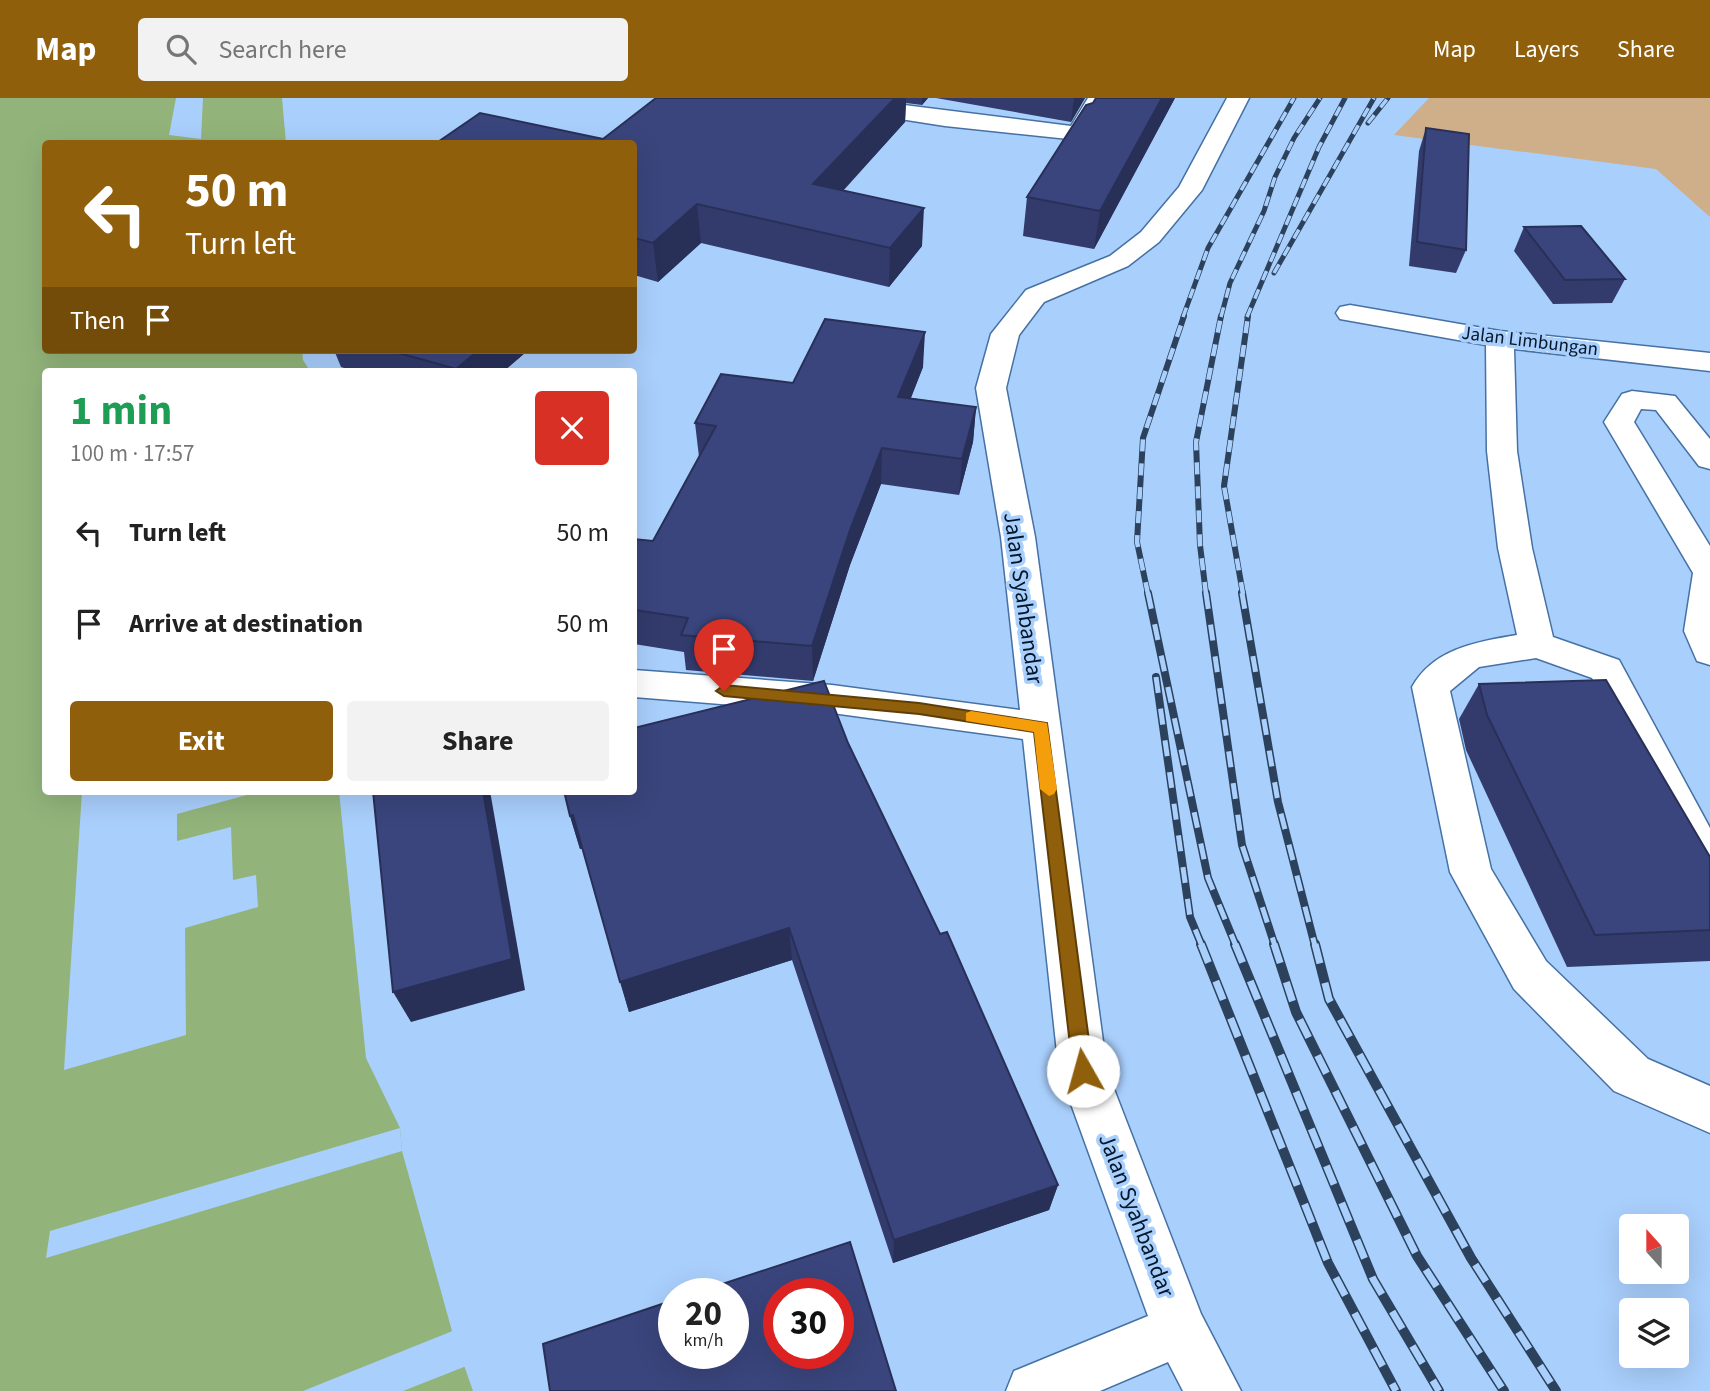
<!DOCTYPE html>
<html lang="en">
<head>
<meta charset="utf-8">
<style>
  :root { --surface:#fff; --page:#f2f2f2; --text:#222; --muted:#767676; --accent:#905f0c }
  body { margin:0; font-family:"Source Sans 3",sans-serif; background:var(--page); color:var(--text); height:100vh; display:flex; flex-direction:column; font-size:26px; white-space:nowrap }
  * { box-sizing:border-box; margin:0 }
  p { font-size:23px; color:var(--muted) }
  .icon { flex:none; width:38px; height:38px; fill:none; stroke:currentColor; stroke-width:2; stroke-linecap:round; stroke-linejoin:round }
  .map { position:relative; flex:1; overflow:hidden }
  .drawer { position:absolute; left:42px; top:270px; width:595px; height:427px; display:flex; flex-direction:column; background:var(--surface); border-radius:7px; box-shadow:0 7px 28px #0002 }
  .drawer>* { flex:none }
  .banner { position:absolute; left:42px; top:42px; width:595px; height:214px; border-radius:7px; box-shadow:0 7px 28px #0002; background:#905f0c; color:#fff; overflow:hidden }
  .needle { width:46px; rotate:339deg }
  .buttons { position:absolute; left:1619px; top:1116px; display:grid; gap:14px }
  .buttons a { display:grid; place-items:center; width:70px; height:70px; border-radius:7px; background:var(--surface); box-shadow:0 7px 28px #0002; font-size:35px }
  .speed { position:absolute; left:658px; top:1180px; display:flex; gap:14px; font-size:35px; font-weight:700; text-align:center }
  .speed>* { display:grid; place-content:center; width:91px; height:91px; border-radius:50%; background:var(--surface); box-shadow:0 7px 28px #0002; line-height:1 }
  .speed small { font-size:18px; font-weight:400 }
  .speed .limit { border:10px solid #d22; background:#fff; color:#111 }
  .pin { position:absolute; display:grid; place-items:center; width:60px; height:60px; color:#fff; margin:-72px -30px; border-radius:50% 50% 50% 0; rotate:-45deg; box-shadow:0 0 7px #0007 }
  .pin .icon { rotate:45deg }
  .me { position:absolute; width:77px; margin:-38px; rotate:353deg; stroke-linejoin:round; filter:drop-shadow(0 0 5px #0008) }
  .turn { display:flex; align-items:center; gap:24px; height:147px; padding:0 28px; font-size:32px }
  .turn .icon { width:91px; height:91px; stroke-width:2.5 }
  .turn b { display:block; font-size:49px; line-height:60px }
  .then { display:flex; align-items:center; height:66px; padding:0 28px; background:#0003; gap:14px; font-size:26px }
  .round { display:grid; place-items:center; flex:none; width:74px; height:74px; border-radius:7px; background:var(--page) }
  .headline { display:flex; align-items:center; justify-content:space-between; height:119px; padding:0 28px }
  h1 { font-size:42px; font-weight:700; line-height:52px; color:#1e9e55 }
  .cta { display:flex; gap:14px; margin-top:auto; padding:14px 28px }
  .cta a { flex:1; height:80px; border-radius:7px; background:var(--accent); color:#fff; font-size:28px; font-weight:700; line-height:80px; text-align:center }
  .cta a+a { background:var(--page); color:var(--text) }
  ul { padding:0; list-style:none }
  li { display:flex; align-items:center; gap:21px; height:91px; padding:0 28px }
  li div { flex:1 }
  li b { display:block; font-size:26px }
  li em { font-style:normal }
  header { display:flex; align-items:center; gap:42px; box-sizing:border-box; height:98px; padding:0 35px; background:var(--accent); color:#fff }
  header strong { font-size:33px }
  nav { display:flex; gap:38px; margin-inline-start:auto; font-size:24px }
  .search { width:490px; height:63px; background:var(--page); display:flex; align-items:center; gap:18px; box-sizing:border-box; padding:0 24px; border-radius:7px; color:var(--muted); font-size:26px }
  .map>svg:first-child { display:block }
  .green { fill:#ceaf89 }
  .water { fill:#92b47a }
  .pier { fill:#a9cffc }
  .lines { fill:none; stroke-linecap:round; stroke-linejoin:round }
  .minor-casing { stroke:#4571a4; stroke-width:3 }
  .minor { fill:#fff; fill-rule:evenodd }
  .rail-far3-casing { stroke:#2c425c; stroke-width:5 }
  .rail-far2-casing { stroke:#2c425c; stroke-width:6 }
  .rail-far1-casing { stroke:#2c425c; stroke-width:8 }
  .rail-casing { stroke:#2c425c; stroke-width:10 }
  .rail-far3 { stroke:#a9cffc; stroke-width:3.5; stroke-dasharray:10; stroke-linecap:butt }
  .rail-far2 { stroke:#a9cffc; stroke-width:4.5; stroke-dasharray:12; stroke-linecap:butt }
  .rail-far1 { stroke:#a9cffc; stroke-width:5; stroke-dasharray:16; stroke-linecap:butt }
  .rail { stroke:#a9cffc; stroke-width:7; stroke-dasharray:20; stroke-linecap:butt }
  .wall { fill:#323b6c }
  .shaded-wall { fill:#293058 }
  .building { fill:#3a457d; stroke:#293058; stroke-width:2; fill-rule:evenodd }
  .route { fill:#905f0c; stroke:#5e3e08; stroke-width:2 }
  .slow { fill:#f59e0b }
  .labels { text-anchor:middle; stroke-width:7; stroke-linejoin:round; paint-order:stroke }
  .far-street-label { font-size:19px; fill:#05162a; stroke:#a9cffc }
  .street-label { font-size:23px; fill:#05162a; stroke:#a9cffc }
</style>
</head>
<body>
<header>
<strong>Map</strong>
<div class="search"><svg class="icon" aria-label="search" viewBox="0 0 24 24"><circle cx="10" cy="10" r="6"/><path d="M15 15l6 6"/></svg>Search here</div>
<nav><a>Map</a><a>Layers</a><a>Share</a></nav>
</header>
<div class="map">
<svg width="1710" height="1293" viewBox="0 0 1710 1293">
  <rect width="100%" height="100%" fill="#a9cffc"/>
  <!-- green -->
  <path class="green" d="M1429,0H1710V119L1656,71L1394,37Z"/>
  <!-- water -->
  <path class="water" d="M0,0H282L286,45L46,46V252H302L303,262L310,273H46V693H339L366,960L400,1030L402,1053L452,1233L473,1293H0Z"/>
  <!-- pier -->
  <g class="pier">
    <path d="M176,0H203L201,41L169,37Z"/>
    <path d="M82,693H262L177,716V743L231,729L233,782L256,777L258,809L185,830L186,937L64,972Z"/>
    <path d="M400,1030L402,1053L46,1160L50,1133Z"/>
    <path d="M455,1232L469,1267L403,1293H303Z"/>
  </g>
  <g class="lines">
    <defs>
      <g id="minor">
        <path d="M793,0H848L1071,28L1088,0H1110L1086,40L1078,42L945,28L804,6Z"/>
        <path d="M1227,0H1249L1202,92L1159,144L1128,168L1044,204L1019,237L1006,290L1035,439L1107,973L1201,1216L1241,1293H1183L1168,1264L1100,1293H1006L1014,1273L1148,1218L1059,973L1023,641L832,615L634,599V572L832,587L1020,612L1001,439L976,290L991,236L1026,192L1110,158L1141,134L1179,89Z"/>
        <path d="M1350,207L1500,233L1710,255V273L1514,251L1517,353L1532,450L1553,539L1619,562L1710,730V787L1695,782L1592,580L1536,560L1479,569L1450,593L1491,771L1546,863L1648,961L1710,988V1035L1614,993L1514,891L1450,774L1412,589C1434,550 1477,544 1517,537L1498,450L1487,353L1486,247L1340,221L1336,215L1340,209Z"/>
        <path d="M1632,293L1675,298L1710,341V371L1699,368L1656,312L1641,311L1634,324L1710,448V567L1697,563L1684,533L1693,475L1604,324L1622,296Z"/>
      </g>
    </defs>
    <!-- minor casing -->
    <use href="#minor" class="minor-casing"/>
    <!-- minor -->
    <use href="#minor" class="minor"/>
    <defs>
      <g id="rail-far3">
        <path d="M1368,25L1388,0"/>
        <path d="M1274,175L1374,0"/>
        <path d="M1183,219L1208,150L1294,0"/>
        <path d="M1221,219L1230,185L1264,113L1275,79L1294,40L1320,0"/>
        <path d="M1247,219L1319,49L1345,0"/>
      </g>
      <g id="rail-far2">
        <path d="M1148,496L1137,444L1143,340L1184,218"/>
        <path d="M1206,496L1200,447L1196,344L1221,218"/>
        <path d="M1243,496L1224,388L1248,218"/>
      </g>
      <g id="rail-far1">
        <path d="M1148,495L1208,780L1236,848"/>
        <path d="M1206,495L1242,747L1275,848"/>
        <path d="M1242,495L1278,704L1315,848"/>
        <path d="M1156,579L1190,819L1202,848"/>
      </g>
      <g id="rail">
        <path d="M1201,846L1328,1165L1396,1293"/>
        <path d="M1235,846L1373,1181L1439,1293"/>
        <path d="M1274,846L1296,914L1417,1158L1504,1293"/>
        <path d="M1315,846L1329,901L1471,1160L1556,1293"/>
      </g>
    </defs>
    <!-- rail-far3 casing -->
    <use href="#rail-far3" class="rail-far3-casing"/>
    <!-- rail-far2 casing -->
    <use href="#rail-far2" class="rail-far2-casing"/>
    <!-- rail-far1 casing -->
    <use href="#rail-far1" class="rail-far1-casing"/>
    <!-- rail casing -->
    <use href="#rail" class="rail-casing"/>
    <!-- rail-far3 -->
    <use href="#rail-far3" class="rail-far3"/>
    <!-- rail-far2 -->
    <use href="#rail-far2" class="rail-far2"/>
    <!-- rail-far1 -->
    <use href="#rail-far1" class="rail-far1"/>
    <!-- rail -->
    <use href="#rail" class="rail"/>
  </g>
  <!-- wall -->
  <g class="wall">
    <path d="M656,0H928L922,7L906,5L905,24L843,93L922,148L889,189L701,145L658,184L634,177V46L603,41Z"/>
    <path d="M936,0H1085L1071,24Z"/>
    <path d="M1096,0H1175L1094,151L1023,138L1027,99Z"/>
    <path d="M1426,30L1466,152L1456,175L1409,168L1419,53Z"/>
    <path d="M1524,129L1625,181L1612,205L1553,206L1514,153Z"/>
    <path d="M334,252H526V254L504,273H353L341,269Z"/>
    <path d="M923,269L911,300L976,309L973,344L959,397L881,386L850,467L813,583L686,572L684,554L634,546V441L653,443L699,359L695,325L793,285Z"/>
    <path d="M1479,586L1710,759V863L1567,869L1466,652L1459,621Z"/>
    <path d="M848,645L1058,1087L1049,1112L893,1165L792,862L629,914L583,751H580L570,718Z"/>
  </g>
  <!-- shaded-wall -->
  <g class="shaded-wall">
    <path d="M895,0H906L905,24L814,124L813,86Z"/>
    <path d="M922,0H928L922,7Z"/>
    <path d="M1074,0H1085L1071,24Z"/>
    <path d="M1162,0H1175L1094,151L1100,113Z"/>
    <path d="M697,106L701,145L658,184L653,145Z"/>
    <path d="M924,110L922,148L889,189L890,150Z"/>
    <path d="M925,234L923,269L897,334L898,299Z"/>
    <path d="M479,252H526V254L504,273H456V271Z"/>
    <path d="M976,309L973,344L959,397L962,361Z"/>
    <path d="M882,350L881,386L850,467L813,583L812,548L850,432Z"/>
    <path d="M483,693H490L525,892L411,924L393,894Z"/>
    <path d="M573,717L583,750L580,751L570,718Z"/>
    <path d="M789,830L792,862L629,914L620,884Z"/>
    <path d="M1058,1087L1049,1112L893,1165L894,1142Z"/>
  </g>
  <!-- building -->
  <g class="building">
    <path d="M656,0H895L813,86L924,110L890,150L697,106L653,145L634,140V46H435L480,15L603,41Z"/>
    <path d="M1096,0H1162L1100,113L1027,99L1086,7L1093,5Z"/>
    <path d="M1426,30L1469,36L1466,152L1417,144Z"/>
    <path d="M1581,128L1625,181L1565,182L1524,129Z"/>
    <path d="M825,221L925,234L898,299L976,309L962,361L882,350L850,432L812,548L681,537L688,520L634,512V441L653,443L716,328L695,325L721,276L793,285Z"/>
    <path d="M388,252H479L456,271Z"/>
    <path d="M1606,582L1710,759V832L1595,837L1487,617L1479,586Z"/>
    <path d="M824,583L848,645L940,836L947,834L1058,1087L894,1142L789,830L620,884L573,717L570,718L564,693H634V630Z"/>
    <path d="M373,693H483L512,861L393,894Z"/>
    <path d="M850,1144L896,1293H550L543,1246L674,1202V1255H733V1195H695ZM779,1195H838V1255H779Z"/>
  </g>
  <!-- route -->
  <path class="route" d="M724,587L919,605L1047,625L1093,973L1090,979L1083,982L1076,979L1073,973L1034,634L919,616L724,598L716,593Z"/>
  <!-- slow -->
  <path class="slow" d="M971,613L1047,625L1057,691L1054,696L1049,698L1040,691L1034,634L966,623V615Z"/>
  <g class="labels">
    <!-- far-street labels -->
    <g class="far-street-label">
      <text transform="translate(1530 242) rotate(7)" y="7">Jalan Limbungan</text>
    </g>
    <!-- street labels -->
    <g class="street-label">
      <text transform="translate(1024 500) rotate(82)" y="8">Jalan Syahbandar</text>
      <text transform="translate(1137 1117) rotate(69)" y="8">Jalan Syahbandar</text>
    </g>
  </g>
</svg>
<div class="buttons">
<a><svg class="needle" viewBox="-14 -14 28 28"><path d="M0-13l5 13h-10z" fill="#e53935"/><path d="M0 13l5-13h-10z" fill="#767676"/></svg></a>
<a><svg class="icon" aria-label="layers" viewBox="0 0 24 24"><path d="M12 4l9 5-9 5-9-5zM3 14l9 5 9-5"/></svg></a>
</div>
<div class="speed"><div>20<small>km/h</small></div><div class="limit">30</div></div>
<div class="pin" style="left:724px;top:593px;background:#d93025"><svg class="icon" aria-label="arrive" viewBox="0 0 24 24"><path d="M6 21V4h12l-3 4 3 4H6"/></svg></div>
<svg class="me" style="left:1083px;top:973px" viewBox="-20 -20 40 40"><circle r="19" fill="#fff"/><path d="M0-13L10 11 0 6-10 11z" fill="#905f0c"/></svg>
<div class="banner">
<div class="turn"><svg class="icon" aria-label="left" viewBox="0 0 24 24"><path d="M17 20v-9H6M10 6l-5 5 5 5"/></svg><div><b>50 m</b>Turn left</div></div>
<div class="then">Then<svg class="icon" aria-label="arrive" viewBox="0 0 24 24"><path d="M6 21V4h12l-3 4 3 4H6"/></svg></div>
</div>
<section class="drawer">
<div class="headline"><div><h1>1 min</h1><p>100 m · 17:57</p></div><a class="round" style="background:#d93025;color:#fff"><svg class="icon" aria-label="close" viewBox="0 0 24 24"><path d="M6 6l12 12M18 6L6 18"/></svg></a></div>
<ul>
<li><svg class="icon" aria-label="left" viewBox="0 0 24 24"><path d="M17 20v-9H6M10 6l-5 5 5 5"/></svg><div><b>Turn left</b></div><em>50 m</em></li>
<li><svg class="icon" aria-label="arrive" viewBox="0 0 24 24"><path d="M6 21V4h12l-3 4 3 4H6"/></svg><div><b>Arrive at destination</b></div><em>50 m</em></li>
</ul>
<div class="cta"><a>Exit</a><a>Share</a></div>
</section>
</div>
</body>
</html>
